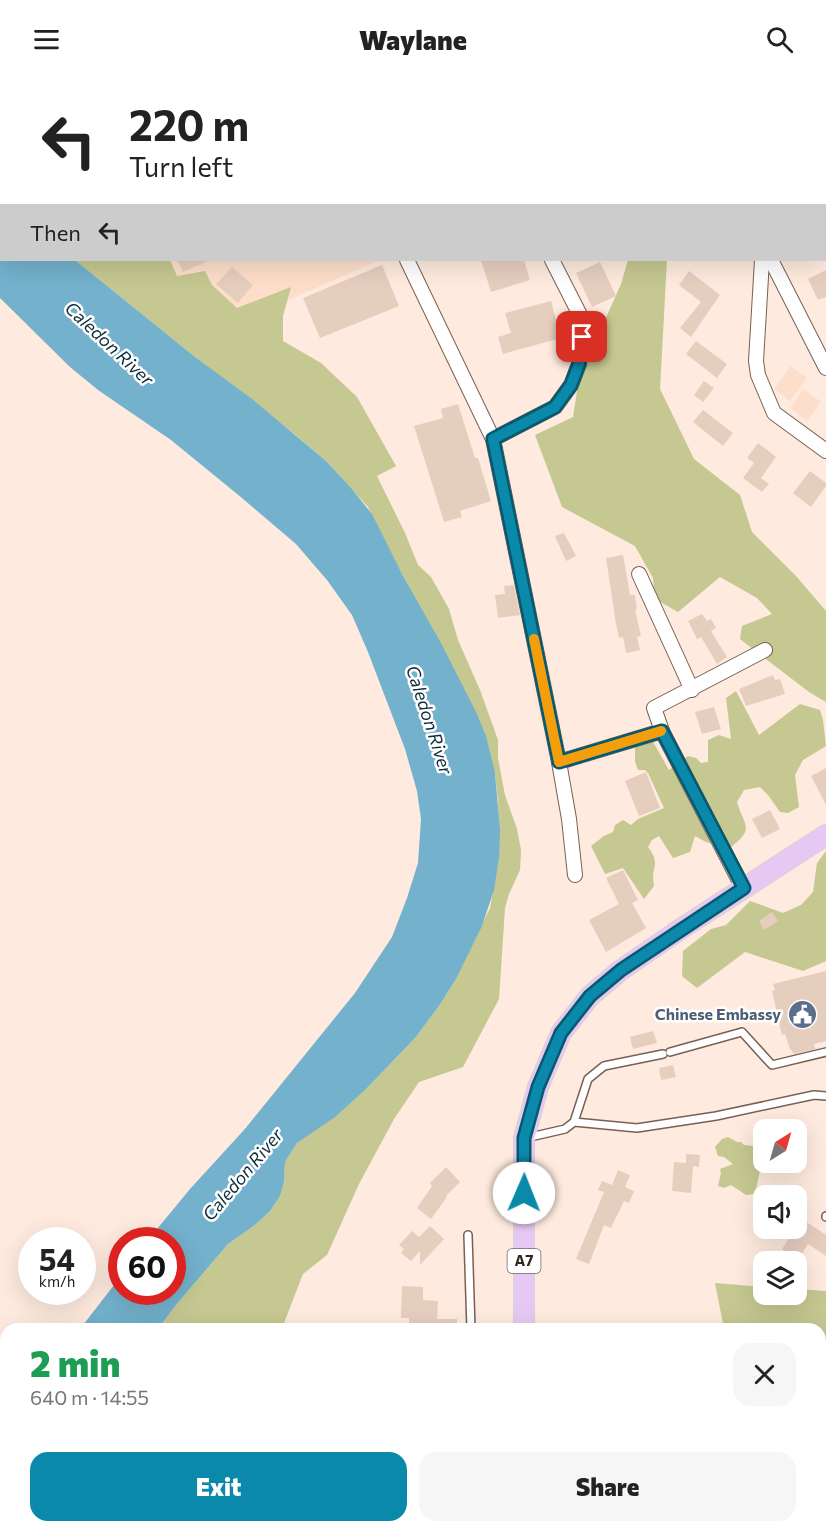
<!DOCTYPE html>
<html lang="en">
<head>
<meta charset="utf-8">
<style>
  :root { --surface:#fff; --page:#f6f6f6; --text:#222; --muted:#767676; --accent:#0b89ab }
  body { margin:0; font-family:Commissioner,sans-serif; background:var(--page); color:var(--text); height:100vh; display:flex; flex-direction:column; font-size:22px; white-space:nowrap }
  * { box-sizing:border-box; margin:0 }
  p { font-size:20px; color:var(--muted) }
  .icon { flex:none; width:33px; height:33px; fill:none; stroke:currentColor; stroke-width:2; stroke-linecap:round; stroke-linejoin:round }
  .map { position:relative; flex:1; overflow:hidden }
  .side { position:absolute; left:0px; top:1245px; width:826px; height:210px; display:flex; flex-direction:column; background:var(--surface); border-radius:18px 18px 0 0; box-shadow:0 6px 24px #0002 }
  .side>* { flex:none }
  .banner { position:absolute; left:0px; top:0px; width:826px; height:183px; box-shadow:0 6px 24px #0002; background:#fff; color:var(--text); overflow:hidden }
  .needle { width:39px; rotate:37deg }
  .fabs { position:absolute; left:753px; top:1041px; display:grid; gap:12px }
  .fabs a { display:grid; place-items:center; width:54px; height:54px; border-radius:12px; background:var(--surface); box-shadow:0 6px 24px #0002; font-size:30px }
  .speed { position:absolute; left:18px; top:1149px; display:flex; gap:12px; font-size:30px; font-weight:700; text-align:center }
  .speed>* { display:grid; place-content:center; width:78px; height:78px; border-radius:50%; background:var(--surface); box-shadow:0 6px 24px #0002; line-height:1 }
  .speed small { font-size:15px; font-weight:400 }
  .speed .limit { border:9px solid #d22; background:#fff; color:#111 }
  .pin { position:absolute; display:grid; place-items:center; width:51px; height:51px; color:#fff; margin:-26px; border-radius:12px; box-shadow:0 3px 9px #0006 }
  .me { position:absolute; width:66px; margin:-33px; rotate:1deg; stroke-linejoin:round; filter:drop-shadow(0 0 4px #0008) }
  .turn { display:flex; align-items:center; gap:21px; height:126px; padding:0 30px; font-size:27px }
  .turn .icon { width:78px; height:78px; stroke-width:2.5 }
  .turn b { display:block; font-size:42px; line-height:51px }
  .then { display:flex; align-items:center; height:57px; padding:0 30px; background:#0003; gap:12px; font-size:22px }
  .round { display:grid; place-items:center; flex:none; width:63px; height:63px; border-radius:18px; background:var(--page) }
  .headline { display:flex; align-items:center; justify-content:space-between; height:102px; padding:0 30px }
  h1 { font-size:36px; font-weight:800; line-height:45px; color:#1e9e55 }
  .action { display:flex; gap:12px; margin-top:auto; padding:12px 30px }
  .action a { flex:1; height:69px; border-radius:18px; background:var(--accent); color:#fff; font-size:24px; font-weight:800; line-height:69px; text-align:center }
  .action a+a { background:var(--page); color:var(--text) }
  header { display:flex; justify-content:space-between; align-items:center; height:78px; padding:0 30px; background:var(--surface); font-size:27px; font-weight:800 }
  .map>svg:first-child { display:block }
  .built { fill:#fddeca }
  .green { fill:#c5c890 }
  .water { fill:#73b1cc }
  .building { fill:#e6cebf }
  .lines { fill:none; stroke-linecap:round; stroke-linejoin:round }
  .service-casing { stroke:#766153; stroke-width:10 }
  .minor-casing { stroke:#766153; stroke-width:16 }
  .primary-casing { stroke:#d6d4d3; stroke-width:22 }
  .path { stroke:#97887f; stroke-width:2; stroke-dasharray:4.5 3; stroke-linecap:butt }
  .service { stroke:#fff; stroke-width:7 }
  .minor { stroke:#fff; stroke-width:14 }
  .primary { stroke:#e7c8f2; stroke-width:20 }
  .route-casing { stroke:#07596f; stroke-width:15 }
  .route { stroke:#0b89ab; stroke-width:10 }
  .slow { stroke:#f59e0b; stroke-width:10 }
  .labels { text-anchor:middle; stroke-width:5; stroke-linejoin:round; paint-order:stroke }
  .shield { fill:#fff; stroke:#6e6864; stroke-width:1.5 }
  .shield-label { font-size:15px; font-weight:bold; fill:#302721 }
  .service-label { font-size:16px; font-weight:bold; fill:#4e5e75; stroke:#fff; text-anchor:end }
  .water-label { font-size:18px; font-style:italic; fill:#0e2d39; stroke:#fff }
</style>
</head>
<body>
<header><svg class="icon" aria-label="menu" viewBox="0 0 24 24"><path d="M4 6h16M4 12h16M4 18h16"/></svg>Waylane<svg class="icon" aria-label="search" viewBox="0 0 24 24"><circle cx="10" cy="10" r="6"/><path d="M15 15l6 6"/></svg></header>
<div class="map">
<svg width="826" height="1455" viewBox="0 0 826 1455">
  <rect width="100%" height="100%" fill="#feeade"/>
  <!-- built -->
  <g class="built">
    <path d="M0,0H305V1L2,2L1,97Z"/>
    <path d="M132,182H379L237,245Z"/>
    <path d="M791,288L807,300L790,323L774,311Z"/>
    <path d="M804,311L821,324L807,343L790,330Z"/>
  </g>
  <!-- green -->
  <g class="green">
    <path d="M75,182H170L177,198L205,193L212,207L237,230L291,209L283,238V263L321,285L357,319L396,388L377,398L405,455L418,487L431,499L449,531L458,562L480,612L498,662V680L505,717L517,751L521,772L520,792L509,816L505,830L499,921L463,989L419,1004L394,1041L359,1106L327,1177L303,1196L284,1245L278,1251H158L176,1227L228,1166L255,1147L270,1133L280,1118L284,1104L285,1084L297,1065L367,1010L416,959L441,925L456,901L490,830L499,780L498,723L495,695L413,518L368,429L325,382L292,354L195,279Z"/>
    <path d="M628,182H667L660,311L694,381L740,417L752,454L796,498L826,533V624L809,614L740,561L742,548L772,536L757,520L720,499L678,534L655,521L653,500L635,468L562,429L535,357L573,339L586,256L604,244L621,206Z"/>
    <path d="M736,613L759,657L800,626L820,632L823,642L826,668L803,682L795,697L799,729L788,735L780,734L768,717L760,709L744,712L737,724C745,750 755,750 730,770L706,764L695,758L690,774L673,780L659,758L652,762L648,769C662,788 650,788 654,808L644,821L623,790L605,796L591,768L604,758L613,754L615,747L623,742L631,747L638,741L664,730L648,695L645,692H638L635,684V661L648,655L669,692L688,678L696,680L701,685L708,684V662L719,657L731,661L726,620Z"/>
    <path d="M826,773V883L803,893L745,874L697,910L682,898L683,873L711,851L726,847L750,823L783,835L801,827L813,814L817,785Z"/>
    <path d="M728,1059L737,1064H741L744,1067L763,1069V1080H761L757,1085L760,1093L755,1116L746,1117L731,1107L724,1110L718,1108L721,1095L720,1091L733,1086L724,1079L718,1078L715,1069L722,1061Z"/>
    <path d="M715,1205L763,1209L764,1216H796L797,1211L826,1213V1455H762L761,1449H820V1251H724Z"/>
    <path d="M32,1449H109L107,1455H28Z"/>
  </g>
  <!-- water -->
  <g class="water">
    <path d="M0,118L2,182H75L195,279L252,321L325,382L351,410L372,436L403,498L442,567L476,634L486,658L495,695L500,753L499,780L494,812L482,848L456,901L441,925L416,959L367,1010L335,1039L297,1065L285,1084L284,1104L280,1118L270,1133L255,1147L228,1166L176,1227L158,1251H80L121,1198L122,1214H172V1162H148L190,1111L244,1052L355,915L392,859L407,820L418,785L421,741L417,713L405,671L368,574L352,537L327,502L296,466L242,420L171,362L98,312L70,289L0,220Z"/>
    <path d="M6,1350V1449H32L28,1455H0V1358Z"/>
  </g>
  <!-- building -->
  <g class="building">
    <path d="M177,182H210L183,194Z"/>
    <path d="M481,182H524L530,202L491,214Z"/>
    <path d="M600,184L616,218L592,229L576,195Z"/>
    <path d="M382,187L399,228L320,260L303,220Z"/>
    <path d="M232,189L253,207L238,225L216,206Z"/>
    <path d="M826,192V219L818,222L808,201Z"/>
    <path d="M689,193L720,217L691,259L680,250L701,224L679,207Z"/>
    <path d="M551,223L561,260L503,276L498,259L511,255L505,235Z"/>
    <path d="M696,263L727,286L717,300L686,276Z"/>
    <path d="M704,303L714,310L703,324L694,317Z"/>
    <path d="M458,326L475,380H478L491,423L460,433L462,439L444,444L414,348L443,340L441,331Z"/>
    <path d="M703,332L733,355L723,368L693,344Z"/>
    <path d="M758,365L776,379L761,400L769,406L762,414L743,400L754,385L747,380Z"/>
    <path d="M810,393L826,405V408L811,429L793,415Z"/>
    <path d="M564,455L576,478L566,483L555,458Z"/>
    <path d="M623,477L630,517H635L637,532H635L641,558L637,559L640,572L626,575L623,559L619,560L616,546L606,480Z"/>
    <path d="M514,507L520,537L498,540L495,517L505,516L504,508Z"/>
    <path d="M702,536L707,543L711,541L716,550L711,553L727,579L717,586L701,559L697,561L688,543Z"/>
    <path d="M773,597L775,602L780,601L785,616L746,628L739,611Z"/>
    <path d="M714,629L721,651L702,656L695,634Z"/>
    <path d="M826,690V727L811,698Z"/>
    <path d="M646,694L660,730L639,738L625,703Z"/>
    <path d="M770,732L780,751L762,760L752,741Z"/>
    <path d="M623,792L638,822L632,825L646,850L606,874L589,842L619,826L606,800Z"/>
    <path d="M772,834L778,843L764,852L759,843Z"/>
    <path d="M826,893V963L814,966L815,971L794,976L790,971L785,956L782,957L772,913L775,912L773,906Z"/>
    <path d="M653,953L657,965L633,971L630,959Z"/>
    <path d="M673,987L676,999L661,1002L659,990Z"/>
    <path d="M686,1076L700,1077L699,1089L693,1088L691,1115L672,1113L674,1084L686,1085Z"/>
    <path d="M446,1089L460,1104L446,1118L447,1119L431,1141L417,1130L432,1108L430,1105Z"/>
    <path d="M618,1092L630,1097L625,1109L634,1113L629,1125L624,1123L611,1150L604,1147L589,1186L576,1181L604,1114L598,1112L602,1103L612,1107Z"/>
    <path d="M796,1137L826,1157V1178L808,1166L798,1182L782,1171L796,1150Z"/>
    <path d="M430,1148L444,1161L420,1187V1173L411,1183L401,1175L404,1171L399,1167L412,1153L419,1159Z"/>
    <path d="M402,1208L423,1209V1222L438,1223L437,1241H457V1251H409V1240H401Z"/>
  </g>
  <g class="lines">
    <defs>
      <g id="service">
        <path d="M159,0L160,2"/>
        <path d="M670,974L742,954L772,987L826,974"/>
        <path d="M574,1044L637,1050L716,1038L814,1017L826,1018"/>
        <path d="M526,1060L565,1051L574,1044L588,1001L604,988L663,976"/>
        <path d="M826,1139V1138"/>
        <path d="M468,1157L471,1251"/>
      </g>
      <g id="minor">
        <path d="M319,0L320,2"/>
        <path d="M460,0L461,2"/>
        <path d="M700,0L701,2"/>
        <path d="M407,182L493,361L559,684L569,741L575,797"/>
        <path d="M762,182L756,283L758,297L774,335L826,373"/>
        <path d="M771,182L826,290"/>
        <path d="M493,361L555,329L571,307L579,286L582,259L581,239L552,182"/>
        <path d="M639,496L692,612"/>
        <path d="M662,653L743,810"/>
        <path d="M559,684L662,653L654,630L765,572"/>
        <path d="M683,1449V1455"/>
        <path d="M390,1455L391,1449"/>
        <path d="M555,1455V1449"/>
      </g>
      <g id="primary">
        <path d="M524,1251V1060L538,1009L561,955L590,918L621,892L679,852L826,757"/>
        <path d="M522,1455V1449"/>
      </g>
    </defs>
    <!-- service casing -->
    <use href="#service" class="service-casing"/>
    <!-- minor casing -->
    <use href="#minor" class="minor-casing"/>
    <!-- primary casing -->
    <use href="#primary" class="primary-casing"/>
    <!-- path -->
    <path class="path" d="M573,0L574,2"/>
    <!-- service -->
    <use href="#service" class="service"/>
    <!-- minor -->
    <use href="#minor" class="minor"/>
    <!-- primary -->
    <use href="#primary" class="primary"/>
  </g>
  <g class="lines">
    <defs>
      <path id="route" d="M524,1115V1060L538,1009L561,955L590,918L621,892L744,810L662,653L559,684L493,361L555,329L571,307L579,286L582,259"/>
    </defs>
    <!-- route casing -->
    <use href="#route" class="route-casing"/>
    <!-- route -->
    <use href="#route" class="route"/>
    <!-- slow -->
    <path class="slow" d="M534,561L559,684L661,653"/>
  </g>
  <!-- icons -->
  <defs>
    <symbol id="civic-disc" viewBox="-11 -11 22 22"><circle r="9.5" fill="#5c6f8a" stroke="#fff"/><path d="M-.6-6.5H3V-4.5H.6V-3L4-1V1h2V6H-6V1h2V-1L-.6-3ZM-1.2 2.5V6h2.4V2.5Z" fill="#fff"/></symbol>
  </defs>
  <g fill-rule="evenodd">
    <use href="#civic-disc" x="786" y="920" width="33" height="33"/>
  </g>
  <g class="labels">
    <!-- shield labels -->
    <rect class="shield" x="507.5" y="1171" width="33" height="24" rx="4.5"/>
    <g class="shield-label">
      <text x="524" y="1188">A7</text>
    </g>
    <!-- service labels -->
    <g class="service-label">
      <text x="781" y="942">Chinese Embassy</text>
    </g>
    <!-- water labels -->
    <g class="water-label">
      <text transform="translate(109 266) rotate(43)" y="6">Caledon River</text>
      <text transform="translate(429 642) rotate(72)" y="6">Caledon River</text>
      <text transform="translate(243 1097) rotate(-50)" y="6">Caledon River</text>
    </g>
  </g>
</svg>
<div class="fabs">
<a><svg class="needle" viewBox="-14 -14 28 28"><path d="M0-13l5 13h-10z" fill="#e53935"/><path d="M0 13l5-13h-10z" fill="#767676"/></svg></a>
<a><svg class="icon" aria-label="sound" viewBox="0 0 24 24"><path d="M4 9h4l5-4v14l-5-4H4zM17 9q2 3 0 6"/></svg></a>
<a><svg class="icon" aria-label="layers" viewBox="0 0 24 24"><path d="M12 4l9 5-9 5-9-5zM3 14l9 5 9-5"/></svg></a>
</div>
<div class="speed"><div>54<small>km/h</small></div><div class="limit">60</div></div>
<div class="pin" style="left:582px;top:259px;background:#d93025"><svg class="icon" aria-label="arrive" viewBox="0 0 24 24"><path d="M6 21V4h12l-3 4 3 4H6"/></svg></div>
<svg class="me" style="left:524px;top:1115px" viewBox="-20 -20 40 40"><circle r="19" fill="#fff"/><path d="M0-13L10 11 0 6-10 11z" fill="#0b89ab"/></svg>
<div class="banner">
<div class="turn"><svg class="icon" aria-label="left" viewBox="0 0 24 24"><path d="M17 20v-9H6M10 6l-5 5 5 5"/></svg><div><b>220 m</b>Turn left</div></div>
<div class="then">Then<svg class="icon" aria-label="left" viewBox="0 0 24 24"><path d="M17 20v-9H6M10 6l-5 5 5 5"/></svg></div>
</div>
<section class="side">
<div class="headline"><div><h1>2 min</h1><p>640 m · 14:55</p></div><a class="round"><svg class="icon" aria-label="close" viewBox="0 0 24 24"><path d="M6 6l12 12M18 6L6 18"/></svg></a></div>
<div class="action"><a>Exit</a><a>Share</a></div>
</section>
</div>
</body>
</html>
